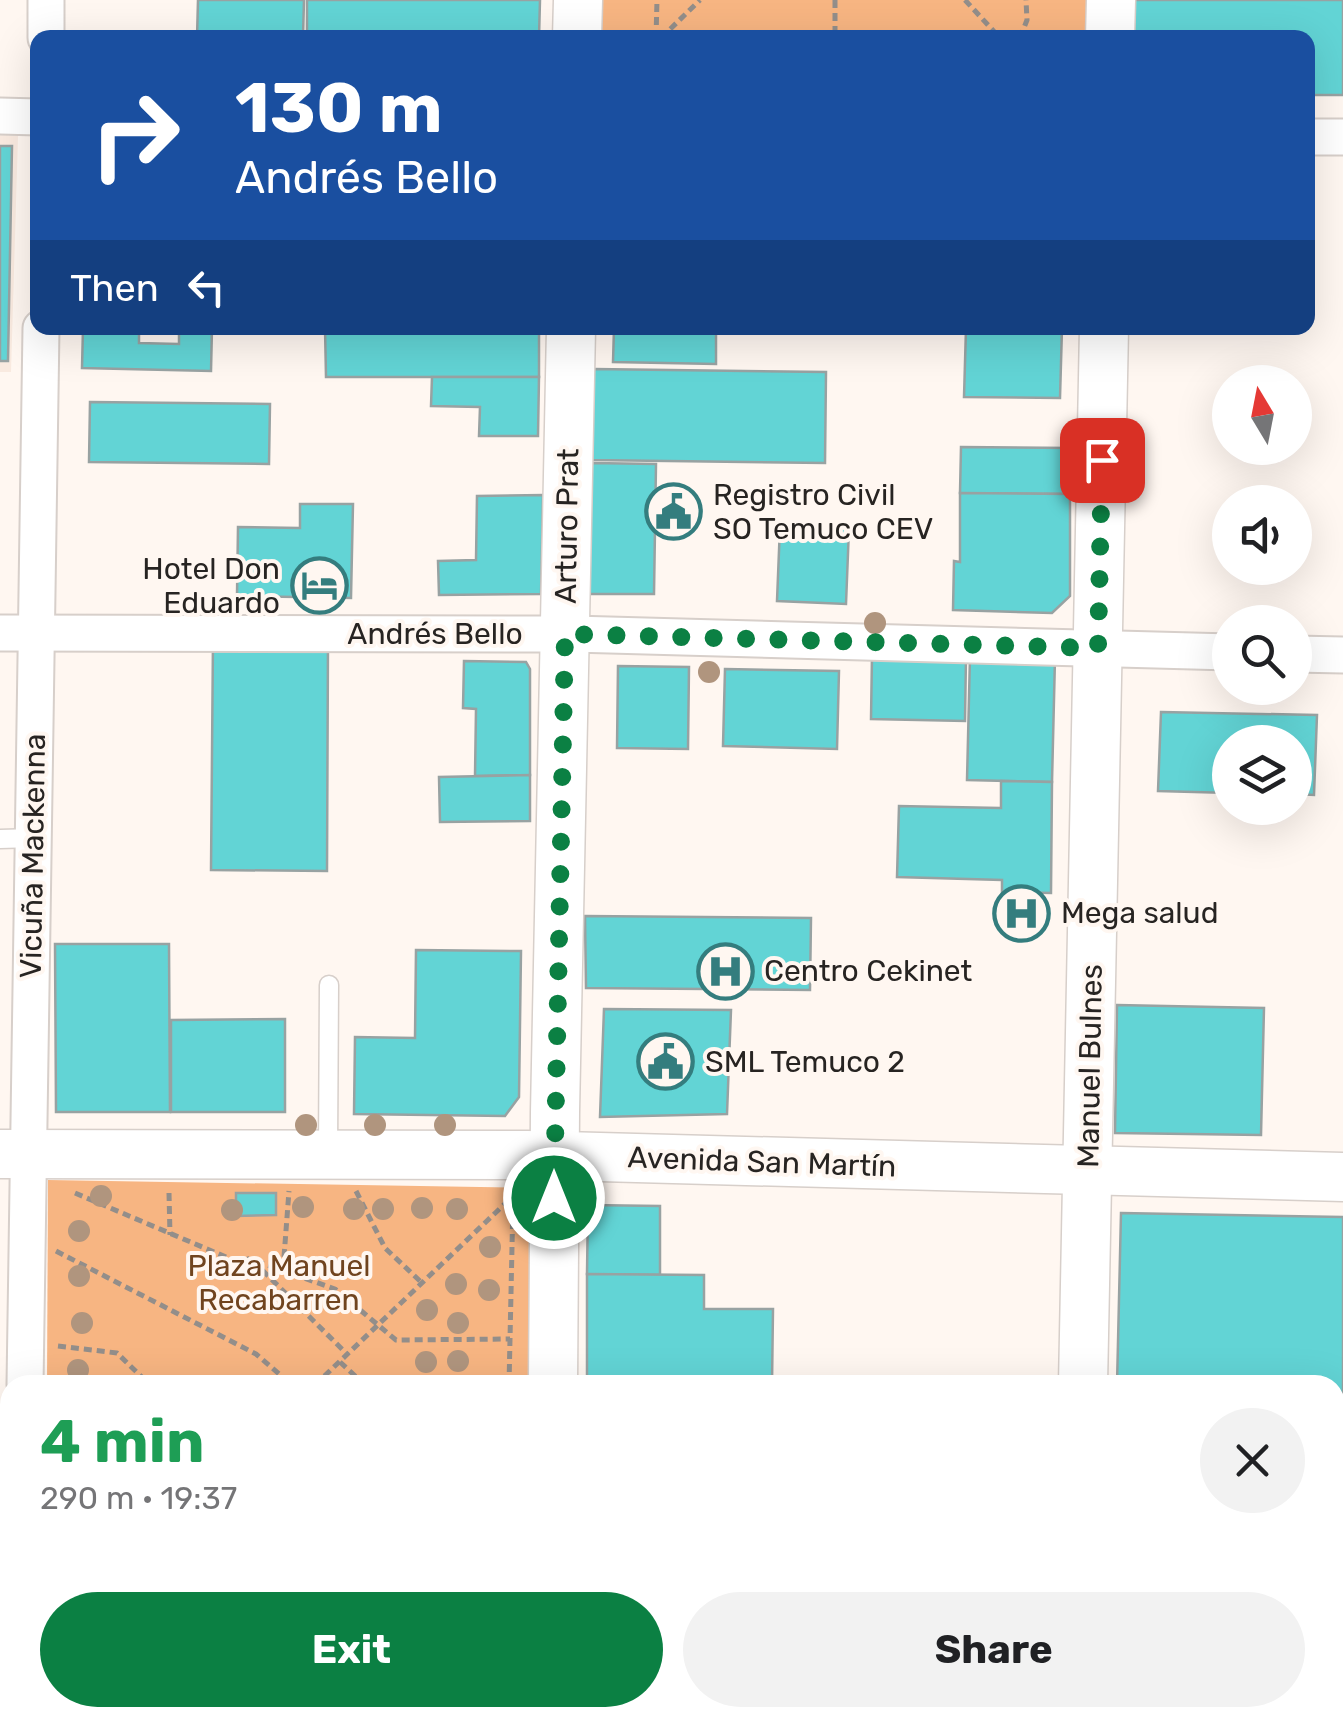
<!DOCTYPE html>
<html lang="en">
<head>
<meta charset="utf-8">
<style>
  :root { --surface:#fff; --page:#f2f2f2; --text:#202124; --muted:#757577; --accent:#0b8043 }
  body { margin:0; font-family:Rubik,sans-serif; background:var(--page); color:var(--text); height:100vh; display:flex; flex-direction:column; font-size:38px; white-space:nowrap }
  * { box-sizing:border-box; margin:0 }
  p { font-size:32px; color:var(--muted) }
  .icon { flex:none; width:55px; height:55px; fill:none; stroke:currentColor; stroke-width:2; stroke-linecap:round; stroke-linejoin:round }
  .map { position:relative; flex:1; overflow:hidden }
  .panel { position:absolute; left:0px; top:1375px; width:1345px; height:352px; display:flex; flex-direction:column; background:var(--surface); border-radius:30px 30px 0 0; box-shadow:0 10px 40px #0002 }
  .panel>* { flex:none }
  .top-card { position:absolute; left:30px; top:30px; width:1285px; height:305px; border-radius:20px; box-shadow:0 10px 40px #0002; background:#1a4fa0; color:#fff; overflow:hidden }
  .needle { width:65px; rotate:350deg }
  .tools { position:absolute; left:1212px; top:365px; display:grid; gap:20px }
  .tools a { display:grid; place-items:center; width:100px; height:100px; border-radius:50%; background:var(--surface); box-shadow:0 10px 40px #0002; font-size:50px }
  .pin { position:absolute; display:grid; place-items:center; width:85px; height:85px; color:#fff; margin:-42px; border-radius:20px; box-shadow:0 5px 15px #0006 }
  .me { position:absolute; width:110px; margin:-55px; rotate:0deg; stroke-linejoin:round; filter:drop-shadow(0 0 8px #0008) }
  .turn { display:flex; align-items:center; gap:35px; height:210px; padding:0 40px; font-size:45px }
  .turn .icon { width:130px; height:130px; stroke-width:2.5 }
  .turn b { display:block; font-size:70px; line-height:85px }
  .then { display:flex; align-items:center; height:95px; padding:0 40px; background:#0003; gap:20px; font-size:38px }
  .round { display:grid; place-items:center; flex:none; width:105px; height:105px; border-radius:52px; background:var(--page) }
  .headline { display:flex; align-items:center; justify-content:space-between; height:170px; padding:0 40px }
  h1 { font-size:60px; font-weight:700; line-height:75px; color:#1e9e55 }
  .cta { display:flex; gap:20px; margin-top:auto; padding:20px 40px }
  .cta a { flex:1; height:115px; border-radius:60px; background:var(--accent); color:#fff; font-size:40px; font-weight:700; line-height:115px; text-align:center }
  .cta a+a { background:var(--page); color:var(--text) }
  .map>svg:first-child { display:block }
  .built { fill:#f9eae0 }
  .green { fill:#f7b582 }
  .building { fill:#62d4d5; stroke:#98a2a2; stroke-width:2.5 }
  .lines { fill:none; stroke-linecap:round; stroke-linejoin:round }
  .lane-casing { stroke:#d7cfca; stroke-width:21 }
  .street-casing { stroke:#d7cfca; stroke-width:39 }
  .secondary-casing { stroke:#d7cfca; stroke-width:51 }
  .path { stroke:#938e8a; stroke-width:5; stroke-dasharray:8 5; stroke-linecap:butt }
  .lane { stroke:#fff; stroke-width:18 }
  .street { stroke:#fff; stroke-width:35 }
  .secondary { stroke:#fff; stroke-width:48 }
  .tree { fill:#b0957e }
  .route { stroke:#0b8043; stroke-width:18; stroke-dasharray:0 32.4 }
  .labels { text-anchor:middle; stroke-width:8; stroke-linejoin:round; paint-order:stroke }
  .poi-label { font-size:30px; fill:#272422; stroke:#fff7f1; text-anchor:start }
  .street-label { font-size:30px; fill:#272422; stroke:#fff7f1 }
  .park-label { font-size:30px; fill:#70441f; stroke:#fff7f1 }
</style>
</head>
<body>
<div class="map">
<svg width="1343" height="1727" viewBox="0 0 1343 1727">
  <rect width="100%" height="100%" fill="#fff7f1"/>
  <!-- built -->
  <path class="built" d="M0,135H18L11,372H0Z"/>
  <!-- green -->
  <g class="green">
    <path d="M587,0H1097L1092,37L585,38Z"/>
    <path d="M48,1180L541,1188L544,1385H47Z"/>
  </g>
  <!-- building -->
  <g class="building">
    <path d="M198,0H304L303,38H197Z"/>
    <path d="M307,0H540L539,38H307Z"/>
    <path d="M1134,0H1343V95H1308V38H1133Z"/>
    <path d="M0,146H12L8,361H0Z"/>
    <path d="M83,328H139V343L179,344V328H212L211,371L82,368Z"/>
    <path d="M325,328H539V377H326Z"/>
    <path d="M614,328H716V364L613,362Z"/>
    <path d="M966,328H1062L1060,398L964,397Z"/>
    <path d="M594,369L826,372L825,463L592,460Z"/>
    <path d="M432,377H539L538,436H479L480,407L431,406Z"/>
    <path d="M90,402L270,404L269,464L89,462Z"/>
    <path d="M961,447L1071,448L1070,494L960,493Z"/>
    <path d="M591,463L656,464L654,594H589Z"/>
    <path d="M960,493L1070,494V596L1052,613L953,610L954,561L960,562Z"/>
    <path d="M543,495L541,594L439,595L438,561L476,560L477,496Z"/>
    <path d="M300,504H353L351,598L237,596L238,527L300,528Z"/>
    <path d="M780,526L849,528L846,604L777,601Z"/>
    <path d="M213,639L328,640L327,871L211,870Z"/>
    <path d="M872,655L966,656L965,721L871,719Z"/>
    <path d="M970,656L1055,658L1052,782L967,780Z"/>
    <path d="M464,661L526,662L530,669V775L475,776L476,709L463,708Z"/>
    <path d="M618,666L689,667L688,749L617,748Z"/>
    <path d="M725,669L839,671L837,749L723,746Z"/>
    <path d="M1161,712L1317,715L1314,795L1295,794V742H1230V793L1158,791Z"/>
    <path d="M530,775V821L440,822L439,777Z"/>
    <path d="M1001,781L1052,782L1051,893L1002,892V880L897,877L899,806L1001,808Z"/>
    <path d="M585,916L811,918L810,990L586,988Z"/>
    <path d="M55,944H169L170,1112H56Z"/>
    <path d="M416,950L521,951L519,1097L505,1116L354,1114L355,1037L415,1038Z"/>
    <path d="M1117,1005L1264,1008L1261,1135L1115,1133Z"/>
    <path d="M604,1009L731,1010L727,1114L600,1117Z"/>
    <path d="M285,1019V1112H171V1020Z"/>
    <path d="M236,1193H276V1215L236,1216Z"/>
    <path d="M588,1205L660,1206V1275L587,1274Z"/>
    <path d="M1121,1213L1343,1217V1440H1335V1385H1117Z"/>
    <path d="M587,1274L704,1275V1309H773L772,1385H587Z"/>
  </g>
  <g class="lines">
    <defs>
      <g id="lane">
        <path d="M0,839L34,838"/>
        <path d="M328,1153L329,985"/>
        <path d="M280,1718L281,1727"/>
      </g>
      <g id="street">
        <path d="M46,38V0"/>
        <path d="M0,116L38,117"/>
        <path d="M1308,137H1343"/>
        <path d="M0,633L573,634L1230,652"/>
        <path d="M1295,654L1343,655"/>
        <path d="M25,1385L41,328"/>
        <path d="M550,1727V1718"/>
        <path d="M1076,1727V1718"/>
      </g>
      <g id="secondary">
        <path d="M577,38L578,0"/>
        <path d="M1110,38L1111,0"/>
        <path d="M0,1154L527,1155L1343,1177"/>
        <path d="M553,1385L555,1112L571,328"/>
        <path d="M1083,1385L1104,328"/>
        <path d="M0,1684H10"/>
        <path d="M1335,1711H1343"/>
      </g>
    </defs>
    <!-- lane casing -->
    <use href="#lane" class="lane-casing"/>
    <!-- street casing -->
    <use href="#street" class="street-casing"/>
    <!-- secondary casing -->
    <use href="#secondary" class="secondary-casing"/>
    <!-- path -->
    <g class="path">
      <path d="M835,0V38"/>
      <path d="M965,0L1000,38"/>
      <path d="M656,38L657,0"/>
      <path d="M661,38L700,0"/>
      <path d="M1020,38L1027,20L1026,0"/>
      <path d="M356,1191L385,1248L420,1281"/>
      <path d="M75,1193L240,1263L250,1258L348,1355"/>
      <path d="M169,1193L170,1235"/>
      <path d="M56,1251L256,1354L292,1385"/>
      <path d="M256,1261L335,1289L396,1340L510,1339"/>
      <path d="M283,1270L289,1191"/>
      <path d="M58,1346L117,1353L150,1385"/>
      <path d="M340,1362L365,1385"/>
      <path d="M315,1385L512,1197"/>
      <path d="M509,1385L513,1201"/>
    </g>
    <!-- lane -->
    <use href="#lane" class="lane"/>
    <!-- street -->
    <use href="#street" class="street"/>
    <!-- secondary -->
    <use href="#secondary" class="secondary"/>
  </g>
  <!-- trees -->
  <g class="tree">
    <circle cx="875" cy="623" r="11"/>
    <circle cx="709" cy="672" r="11"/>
    <circle cx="306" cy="1125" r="11"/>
    <circle cx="375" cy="1125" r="11"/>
    <circle cx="445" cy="1125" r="11"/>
    <circle cx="101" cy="1196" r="11"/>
    <circle cx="303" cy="1207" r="11"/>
    <circle cx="422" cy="1208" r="11"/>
    <circle cx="354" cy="1209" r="11"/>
    <circle cx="383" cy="1209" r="11"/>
    <circle cx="457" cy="1209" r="11"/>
    <circle cx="232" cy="1210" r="11"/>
    <circle cx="79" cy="1231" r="11"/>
    <circle cx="490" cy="1247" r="11"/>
    <circle cx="79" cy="1276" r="11"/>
    <circle cx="456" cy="1284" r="11"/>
    <circle cx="489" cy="1290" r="11"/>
    <circle cx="427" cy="1310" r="11"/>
    <circle cx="82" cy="1323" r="11"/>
    <circle cx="458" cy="1323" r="11"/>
    <circle cx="458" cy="1361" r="11"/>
    <circle cx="426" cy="1362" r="11"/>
    <circle cx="78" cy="1370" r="11"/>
  </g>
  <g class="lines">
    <!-- route -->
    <path class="route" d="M554,1198L565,634L1098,648L1102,460"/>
  </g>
  <!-- icons -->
  <defs>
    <symbol id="civic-ring" viewBox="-11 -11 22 22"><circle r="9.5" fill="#fff7f1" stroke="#347d7e" stroke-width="1.5"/><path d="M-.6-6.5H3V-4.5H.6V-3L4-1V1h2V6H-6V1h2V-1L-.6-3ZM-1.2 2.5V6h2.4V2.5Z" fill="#347d7e"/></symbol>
    <symbol id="hotel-ring" viewBox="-11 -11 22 22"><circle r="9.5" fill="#fff7f1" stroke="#347d7e" stroke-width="1.5"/><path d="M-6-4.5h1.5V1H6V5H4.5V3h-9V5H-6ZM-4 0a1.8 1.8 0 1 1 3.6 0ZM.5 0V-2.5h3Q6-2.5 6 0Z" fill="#347d7e"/></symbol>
    <symbol id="hospital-ring" viewBox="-11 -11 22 22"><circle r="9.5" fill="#fff7f1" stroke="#347d7e" stroke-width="1.5"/><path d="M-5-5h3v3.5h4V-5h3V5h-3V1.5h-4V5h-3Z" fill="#347d7e"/></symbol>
  </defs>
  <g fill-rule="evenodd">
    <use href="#civic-ring" x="642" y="480" width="63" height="63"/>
    <use href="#hotel-ring" x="288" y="554" width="63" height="63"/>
    <use href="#hospital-ring" x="990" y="882" width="63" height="63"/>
    <use href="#hospital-ring" x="694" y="940" width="63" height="63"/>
    <use href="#civic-ring" x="634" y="1030" width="63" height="63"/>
  </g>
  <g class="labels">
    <!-- poi labels -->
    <g class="poi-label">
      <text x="713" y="505">Registro Civil<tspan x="713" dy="34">SO Temuco CEV</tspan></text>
      <text x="280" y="579" text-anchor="end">Hotel Don<tspan x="280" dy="34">Eduardo</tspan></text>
      <text x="1061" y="923">Mega salud</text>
      <text x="764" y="981">Centro Cekinet</text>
      <text x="705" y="1072">SML Temuco 2</text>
    </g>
    <!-- street labels -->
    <g class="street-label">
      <text transform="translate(567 526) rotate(-89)" y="10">Arturo Prat</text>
      <text x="435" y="644">Andrés Bello</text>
      <text transform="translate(33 856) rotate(-89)" y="10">Vicuña Mackenna</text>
      <text transform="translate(1090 1066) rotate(-89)" y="10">Manuel Bulnes</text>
      <text transform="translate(762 1162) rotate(2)" y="10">Avenida San Martín</text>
    </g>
    <!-- park labels -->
    <g class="park-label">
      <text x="279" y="1276">Plaza Manuel<tspan x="279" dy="34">Recabarren</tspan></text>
    </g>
  </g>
</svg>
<div class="tools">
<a><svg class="needle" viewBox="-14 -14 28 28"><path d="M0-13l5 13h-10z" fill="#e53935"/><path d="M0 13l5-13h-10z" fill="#757577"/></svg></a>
<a><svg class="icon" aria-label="sound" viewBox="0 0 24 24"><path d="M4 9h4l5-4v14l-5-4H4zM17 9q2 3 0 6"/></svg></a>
<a><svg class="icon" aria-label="search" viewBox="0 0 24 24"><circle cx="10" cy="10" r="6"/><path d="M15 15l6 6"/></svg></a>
<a><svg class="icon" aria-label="layers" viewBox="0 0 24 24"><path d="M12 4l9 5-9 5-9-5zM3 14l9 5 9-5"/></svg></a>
</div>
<div class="pin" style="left:1102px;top:460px;background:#d93025"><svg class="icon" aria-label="arrive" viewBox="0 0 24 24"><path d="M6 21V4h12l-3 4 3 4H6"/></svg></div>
<svg class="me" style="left:554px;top:1198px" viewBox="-20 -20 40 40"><circle r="17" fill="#0b8043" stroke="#fff" stroke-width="3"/><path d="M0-11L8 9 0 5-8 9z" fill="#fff"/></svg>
<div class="top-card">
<div class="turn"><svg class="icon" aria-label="right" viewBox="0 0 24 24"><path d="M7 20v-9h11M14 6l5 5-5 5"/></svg><div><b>130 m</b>Andrés Bello</div></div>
<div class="then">Then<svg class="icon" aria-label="left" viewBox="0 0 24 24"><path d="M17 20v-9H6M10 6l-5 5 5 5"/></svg></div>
</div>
<section class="panel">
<div class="headline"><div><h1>4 min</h1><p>290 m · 19:37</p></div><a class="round"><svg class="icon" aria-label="close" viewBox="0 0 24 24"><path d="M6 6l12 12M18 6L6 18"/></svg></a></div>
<div class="cta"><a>Exit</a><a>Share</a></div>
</section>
</div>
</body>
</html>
